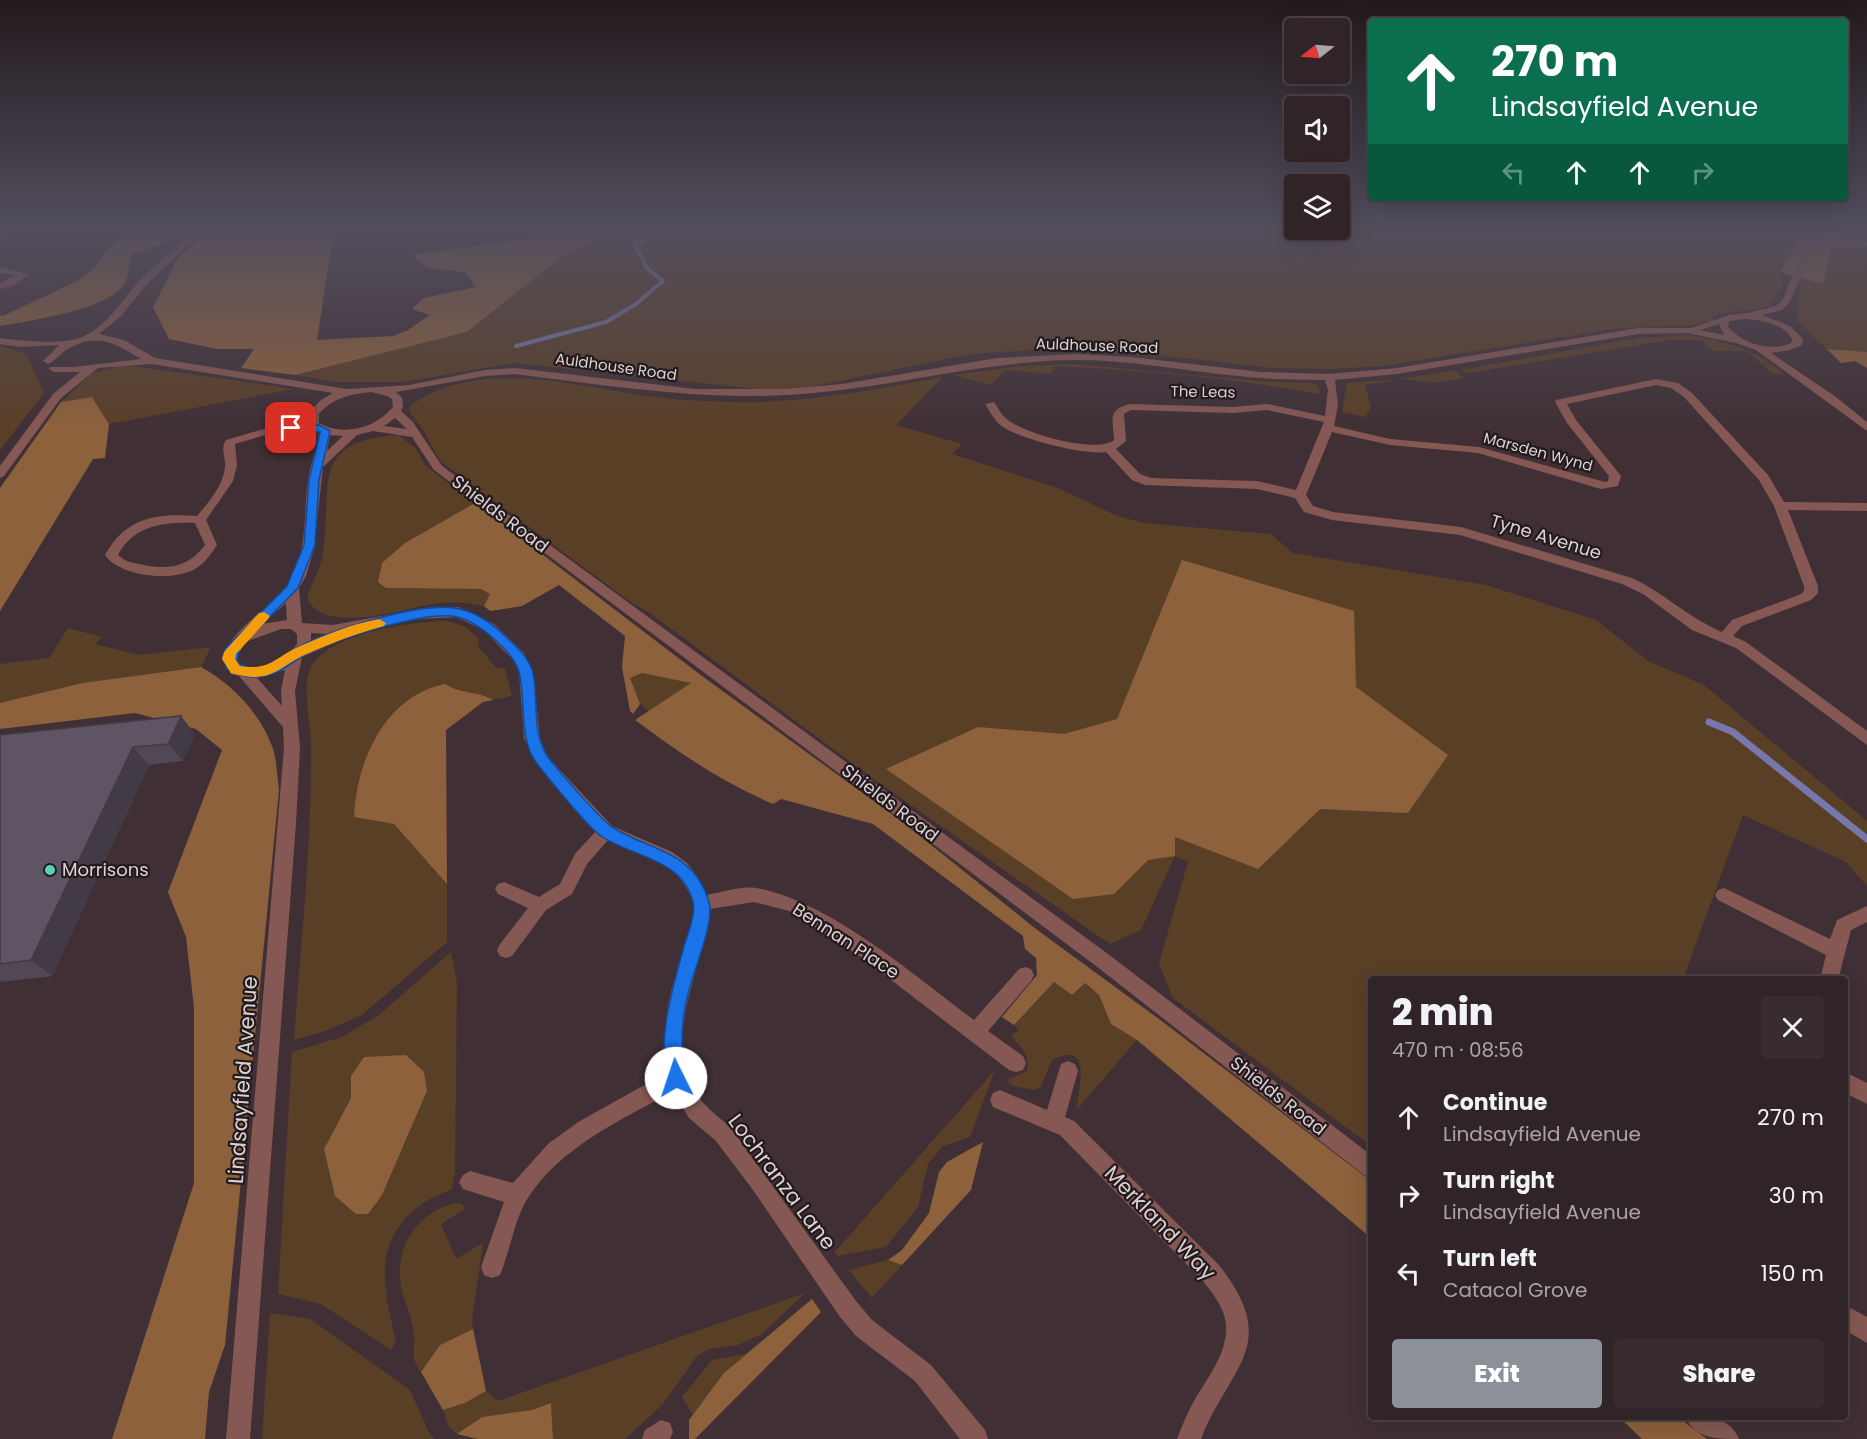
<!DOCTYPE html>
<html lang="en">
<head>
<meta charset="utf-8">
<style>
  :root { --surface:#302428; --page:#382c30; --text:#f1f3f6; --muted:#a8a4a8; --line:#4b4145; --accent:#8c9099 }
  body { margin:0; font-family:Poppins,sans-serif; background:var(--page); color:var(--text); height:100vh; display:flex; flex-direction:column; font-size:22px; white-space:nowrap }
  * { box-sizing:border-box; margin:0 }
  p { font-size:20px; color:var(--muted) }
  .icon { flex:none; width:33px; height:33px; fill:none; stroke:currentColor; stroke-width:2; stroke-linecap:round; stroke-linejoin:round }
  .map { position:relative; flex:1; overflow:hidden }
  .side { position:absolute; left:1368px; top:976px; width:480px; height:444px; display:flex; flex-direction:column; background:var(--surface); border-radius:6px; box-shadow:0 6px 24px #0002,0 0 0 2px var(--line) }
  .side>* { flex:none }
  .hud { position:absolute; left:1368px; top:18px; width:480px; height:183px; border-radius:6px; box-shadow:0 6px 24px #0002,0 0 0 2px var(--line); background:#0b6e4f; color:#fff; overflow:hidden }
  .needle { width:39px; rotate:253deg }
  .fabs { position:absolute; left:1284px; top:18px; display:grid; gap:12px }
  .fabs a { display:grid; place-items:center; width:66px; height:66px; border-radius:6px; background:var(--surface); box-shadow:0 6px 24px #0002,0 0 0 2px var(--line); font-size:30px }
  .pin { position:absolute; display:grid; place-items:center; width:51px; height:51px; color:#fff; margin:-26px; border-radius:12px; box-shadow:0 3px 9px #0006 }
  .me { position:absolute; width:66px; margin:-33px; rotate:356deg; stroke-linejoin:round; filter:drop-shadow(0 0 4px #0008) }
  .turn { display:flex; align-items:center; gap:21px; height:126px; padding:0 24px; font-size:27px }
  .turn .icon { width:78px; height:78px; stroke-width:2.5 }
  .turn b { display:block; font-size:42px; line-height:51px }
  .lanes { display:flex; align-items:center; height:57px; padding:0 24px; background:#0003; justify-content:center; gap:30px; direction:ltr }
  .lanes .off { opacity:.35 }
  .round { display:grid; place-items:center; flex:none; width:63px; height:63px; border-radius:6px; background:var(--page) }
  .summary { display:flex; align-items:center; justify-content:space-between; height:102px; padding:0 24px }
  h1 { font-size:36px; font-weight:800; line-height:45px }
  .action { display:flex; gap:12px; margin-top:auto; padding:12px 24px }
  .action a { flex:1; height:69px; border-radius:6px; background:var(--accent); color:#fff; font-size:24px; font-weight:800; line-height:69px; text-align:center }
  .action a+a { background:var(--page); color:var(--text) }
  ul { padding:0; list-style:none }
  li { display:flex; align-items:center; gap:18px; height:78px; padding:0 24px }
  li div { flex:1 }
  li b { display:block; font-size:22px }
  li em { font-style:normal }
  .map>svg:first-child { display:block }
  .green { fill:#5a3f27; fill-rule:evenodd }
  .forest { fill:#8d613b }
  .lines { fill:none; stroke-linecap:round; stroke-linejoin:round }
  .stream-far1 { stroke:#7677ab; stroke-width:4 }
  .stream { stroke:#7677ab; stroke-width:7 }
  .minor { fill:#865853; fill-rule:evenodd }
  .wall { fill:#524855 }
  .shaded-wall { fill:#423b45 }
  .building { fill:#5f5463; stroke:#423b45; stroke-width:1.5 }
  .route { fill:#1a73e8; stroke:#114b97; stroke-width:1.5 }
  .slow { fill:#f59e0b }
  .poi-dot { fill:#5dceb9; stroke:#221a1d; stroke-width:2 }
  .labels { text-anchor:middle; stroke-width:4.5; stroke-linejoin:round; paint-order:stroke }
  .far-street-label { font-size:15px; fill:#dcd1d5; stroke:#221a1d }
  .street-label { font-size:18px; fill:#dcd1d5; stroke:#221a1d }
  .poi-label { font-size:18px; fill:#dcd1d5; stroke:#221a1d; text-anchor:start }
  .near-street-label { font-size:21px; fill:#dcd1d5; stroke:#221a1d }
</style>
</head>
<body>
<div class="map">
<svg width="1867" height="1439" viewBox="0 0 1867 1439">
  <rect width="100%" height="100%" fill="#403036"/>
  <!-- green -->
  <g class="green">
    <path d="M616,229H1849L1800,236L1780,272L1781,286L1769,306L1754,310L1719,313L1711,321L1694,325L1619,328L1382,366L1330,369L1273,368L1185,358L1049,349L970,354L786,392L514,363L403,382H336L295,375L467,332L560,258Z"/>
    <path d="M1867,245V368L1855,361L1841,363L1797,321L1800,278L1823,284L1831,249Z"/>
    <path d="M1691,335C1726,342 1758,350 1784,374H1773L1747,351H1713L1701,340H1670L1468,373L1461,370L1638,338Z"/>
    <path d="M0,346L26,354L44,393L0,450Z"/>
    <path d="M1072,364L1258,381L1312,383L1319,387L1320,394C1231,378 1142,370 1053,366L1052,374L1006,370L990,385L954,375L1013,367Z"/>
    <path d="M125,365L294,389L109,424L92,397L61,402L92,373Z"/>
    <path d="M1455,370L1464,378L1438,383L1401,379L1365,385L1371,408L1365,417L1342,412L1347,383L1401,379Z"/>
    <path d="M943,377L896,425L962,444L952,454L1058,488L1115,515L1143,523L1271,534L1293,553L1486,585L1596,620L1648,661L1704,685L1867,821V886L1846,862L1743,815L1683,979L1371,980V1146L1173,998L1159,963L1188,862L1175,856L1141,930L1110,944L875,780L650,613L629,601L440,461L425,433L409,411L410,406C419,400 428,394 438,390C510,363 590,390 663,398C687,401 711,401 735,402C805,404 874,389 943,377Z"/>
    <path d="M399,435L416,449L426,466L475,503L405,543L386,588L481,589L490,594L484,606C469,603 454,601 438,603C406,608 321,637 307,597C312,583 321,568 323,553C333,486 308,440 399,435Z"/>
    <path d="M447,621L464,626L479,639L478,646L496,668L505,669L512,696L493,700C476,690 463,695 445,684C386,696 356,761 354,817L394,824L447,884V942L362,1015L325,1031L294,1040C301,942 312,843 311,745C311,721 299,679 315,661C340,631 410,622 447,621Z"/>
    <path d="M68,628L102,637L95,644L139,655L211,647L201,667L82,683L0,703V664L49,658Z"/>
    <path d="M642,673L692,683L649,711L640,704L629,678Z"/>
    <path d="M451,952L457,982L455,1171L452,1189C442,1194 428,1199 419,1206C370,1244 385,1291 396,1342L391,1350L321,1304L278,1294L292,1052L342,1037L379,1015ZM424,1072L427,1091L382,1195L324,1149L351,1098V1076Z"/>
    <path d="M1054,981L1072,995L1084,983L1099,995L1111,1024L1137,1040L1077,1109C1078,1089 1094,1039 1052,1060L1041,1086L1035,1090L1013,1086L1008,1082L1009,1079L1027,1071C1030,1054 1022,1048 1011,1036L1019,1030L1014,1025Z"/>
    <path d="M995,1070L970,1137L943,1146L928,1164L918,1207L886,1247L837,1256L835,1252Z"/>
    <path d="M461,1203L466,1208L441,1224L456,1259L483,1243L472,1321L473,1329L440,1345L421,1372C409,1356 416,1351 414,1333C412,1314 401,1297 400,1278C397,1241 424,1206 461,1203Z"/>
    <path d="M888,1260L902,1265L872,1298L849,1270Z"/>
    <path d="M805,1293L762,1334L738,1345L708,1349L696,1357L663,1404L625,1439H553L551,1403L532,1410L482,1417L457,1434L449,1427L443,1410L465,1403L486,1391L498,1401Z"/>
    <path d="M270,1313L310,1319L410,1390L429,1433L435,1439H262Z"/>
    <path d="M746,1354L724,1373L693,1415L682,1397L712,1360Z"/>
  </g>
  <!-- forest -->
  <g class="forest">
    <path d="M154,229H189L159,245L131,255C129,264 129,275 125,283C112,309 28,321 0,326V315L3,316L77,281L95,267L112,244Z"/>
    <path d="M211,229H334L317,340L393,336L408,330L430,315L412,309L424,298L476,287L465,272L429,268L411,255L530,239L542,229H616L560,258L467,332L295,375L241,368L254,349H217L169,339L153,307L178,258Z"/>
    <path d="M1849,229H1867V246L1831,249L1823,284L1780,272L1800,236Z"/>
    <path d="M1827,349L1867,352V368L1855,361L1841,363Z"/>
    <path d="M92,397L109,424L105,458L93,459L0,611V488L61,402Z"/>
    <path d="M475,503L702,676L901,821L1036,929L1163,1022L1371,1181V1238L1137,1040L1111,1024L1099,995L1085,983L1072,995L1054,982L1014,1025L1002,1017L1037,975L1036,958L1025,949L1023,936L873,824L781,799L773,804C723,783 678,752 635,720L691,683L642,673L630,678L640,704L633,714L630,711L622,667L625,636L559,585L522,606L490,611L484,606L490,594L481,589L386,588L378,582L382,563L405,543Z"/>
    <path d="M1182,560L1354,611L1356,687L1448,755L1408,813L1320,809L1258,869L1175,837V856L1148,860L1114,894L1073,899L886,769L978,727L1064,734L1117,719Z"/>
    <path d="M201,667C232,684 261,714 273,749C277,761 277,777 279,790L225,1345L209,1392L205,1439H112L194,1183V1008L186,937L168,892L222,750L196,729L135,713L0,729V703L82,683Z"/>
    <path d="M445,684C463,695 476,690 493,700L483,702L446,730L447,884L394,824L354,817C356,761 386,695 445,684Z"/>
    <path d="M406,1055L424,1072L427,1091L382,1195L368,1214H356L335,1196L324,1149L351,1098V1076L364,1057Z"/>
    <path d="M983,1142L971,1190L902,1265L888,1260L902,1250L929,1213L939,1172L947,1162Z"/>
    <path d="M812,1299L821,1312L695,1439H689V1420L724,1373Z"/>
    <path d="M473,1329L486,1391L465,1403L443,1410L421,1372L440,1345Z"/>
    <path d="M551,1403L553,1439H478L457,1434L482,1417L532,1410Z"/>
    <path d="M1620,1418H1679L1707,1439H1642Z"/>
  </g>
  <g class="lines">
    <!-- stream-far1 -->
    <path class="stream-far1" d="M516,346L606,322L636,304L663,281L647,268L635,245L656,231L670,229"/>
    <!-- stream -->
    <path class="stream" d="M1709,722L1733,732L1867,839"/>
    <!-- minor -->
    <g class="minor">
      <path d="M2,229H11L0,238Z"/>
      <path d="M195,229H204L147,284L121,316L99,334L124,340L155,358L347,389L409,385L485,370L515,368L695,389H786L842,384L997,358L1076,354L1132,357L1261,372L1329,374L1397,368L1638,328H1691L1729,315L1747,313L1776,306L1783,299L1806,242L1867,231V237L1813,246L1790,302L1782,310L1762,315L1790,326L1803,339L1802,345L1790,350L1771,353L1836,397L1867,422V431L1756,350L1736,343L1687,333L1638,334L1397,374L1335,380L1338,405L1334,426L1390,439L1479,447L1605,482L1608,481L1609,476L1567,423L1555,402L1556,400L1656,379L1678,383L1692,393L1768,475L1784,502L1867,503V511L1788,510L1818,586V593L1811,600L1742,626L1733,636L1746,642L1867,731V745L1736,648L1692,630L1643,594L1622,584L1460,535L1332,520L1304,512L1295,498L1257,489L1145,485L1132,480L1106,452C1087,456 1012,438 998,423C993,418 989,410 985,404L994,402C998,408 1002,416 1008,420C1025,434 1096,454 1114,440C1113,419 1107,409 1131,404L1233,407L1267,404L1325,416L1328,390L1325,380C1303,379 1282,380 1261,378C1199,374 1138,360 1075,360C978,361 884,390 787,395C696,400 605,385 515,374L485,376L396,392L402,398L403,407L401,411L413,422L442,466L1108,954L1371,1155V1178L1364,1175L1096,966L434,470L412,437L373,431L357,435L323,467L314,549L306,576L299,588L302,623L333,625L420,609L458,607L494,624L524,653L533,672L540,738L547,756L612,826L672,852L687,863L698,877L707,895C722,892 742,886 756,888C828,900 915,976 974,1020L1019,969L1025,967L1031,969L1034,975L1031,981L988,1031L1023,1056L1026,1063L1023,1070L1016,1072L1009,1070L857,954L789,911L754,902L710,909C704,964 671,1018 686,1074C691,1096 714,1113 730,1127L856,1301L872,1320L931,1365L985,1430L988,1439H960L915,1381L856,1336L840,1317L753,1190L716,1141L689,1118L673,1091C620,1121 559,1147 526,1201C515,1219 509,1254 500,1275L492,1278L484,1275L481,1267L504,1202L463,1189L459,1182L463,1175L470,1171L513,1183L549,1143L580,1121L666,1073C664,1047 664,1022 670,996C675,973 697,923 693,903C691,893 681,879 674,872C656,856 630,849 609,839L587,864L572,894L546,910L512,956L506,958L500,956L497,950L500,944L528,908L498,894L495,889L498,884L504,882L539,897L560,884L575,854L596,831L536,763L524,738L519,672L513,660L484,630L456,617L420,619L351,631L350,636L302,657L295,691L300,748L296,823L250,1439H226L284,748L283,727L239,676L231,674L222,659C234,625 268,612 288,584C308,554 303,515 308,481C310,464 317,449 319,432L272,433L235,444L237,465L233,481L206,520L217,545C211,554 205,563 195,569C173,582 120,577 105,555C126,517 156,513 197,516C209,502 223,486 225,467C226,457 220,449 226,440L271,427L309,425V412L321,400L333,393L152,364L98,368L61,398L4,476L0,478V466L53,394L80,372H54L49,369L50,367H74L141,359C114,342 96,332 66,350C60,354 55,361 48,364L43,361L59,345L20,347L0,344V338C21,341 63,345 82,337C108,326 123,298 141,279C158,262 177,246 195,229ZM1745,319C1762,320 1787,324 1793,342C1772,353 1743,344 1728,327L1729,321ZM1719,324L1724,335L1700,330ZM1656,385L1671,388L1684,397L1759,480L1774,506L1804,586V591L1801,594L1732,620L1722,632C1689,618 1664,593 1632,578L1461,527L1333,512L1313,506L1306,495L1332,432L1390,445L1478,453L1601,489L1618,486L1621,476L1576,420L1567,404ZM371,392L387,396L392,399L393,407C376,428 343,437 319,423V414C332,398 351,394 371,392ZM1131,410L1233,413L1267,410L1324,422L1296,490L1257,481L1151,478L1140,474L1116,449L1126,441L1124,414ZM395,418L407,429L384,426ZM330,435L343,436L327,451ZM195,523L205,545C189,567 169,570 144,565C134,563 125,562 118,555C134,525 164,522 195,523ZM286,603L287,620L262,624ZM281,629H291L297,634V644C284,662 263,671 241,666L236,659L245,642ZM311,633L328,634L311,641ZM285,670L281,691L282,706L257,678Z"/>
      <path d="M0,267L29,274L13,286L0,289V283L16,275L0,273Z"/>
      <path d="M1724,888L1830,939L1837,920L1867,906V922L1851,930L1838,980H1820L1826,955L1718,900L1715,895L1718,890Z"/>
      <path d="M1068,1061L1075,1064L1078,1071L1065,1117L1074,1121L1219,1265C1282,1346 1230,1365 1201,1439H1177C1182,1426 1187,1413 1194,1401C1209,1375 1235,1345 1223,1312C1219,1301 1210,1290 1203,1281L1060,1135L993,1107L990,1100L993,1093L1000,1090L1047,1110L1061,1064Z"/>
      <path d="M1845,1072L1867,1083V1104L1845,1093Z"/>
      <path d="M1845,1305L1867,1317V1343L1845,1330Z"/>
      <path d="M1686,1418C1707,1416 1730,1417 1739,1439C1717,1439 1696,1439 1686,1418Z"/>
      <path d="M661,1420L670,1423L673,1432L670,1439H642L645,1430Z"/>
    </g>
  </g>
  <!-- wall -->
  <path class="wall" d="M195,734L183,761L149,765L52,976L0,982V735Z"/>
  <!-- shaded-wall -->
  <g class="shaded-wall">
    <path d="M181,716L195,734L183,761L168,744Z"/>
    <path d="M133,747L149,765L52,976L31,960Z"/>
  </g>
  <!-- building -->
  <path class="building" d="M181,716L168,744L133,747L31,960L0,964V735Z"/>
  <!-- sky -->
  <linearGradient id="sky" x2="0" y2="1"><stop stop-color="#231a1e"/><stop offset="0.53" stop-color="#534e5d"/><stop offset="1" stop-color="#534e5d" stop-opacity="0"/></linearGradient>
  <rect width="1867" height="430" fill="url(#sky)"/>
  <!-- route -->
  <path class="route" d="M291,425H319L330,431L319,480L315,545L298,588L239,648L237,663C246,667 253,669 263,667C278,664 286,653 298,647C332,630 423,600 460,609C477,613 494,625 506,637C517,647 529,658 533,673C539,700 531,733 548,757C557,769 601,820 612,827C651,852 693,849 709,902C715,922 693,972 688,994C684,1009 682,1028 682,1044C683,1057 688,1072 683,1084L676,1087L670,1084C654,1046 674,984 684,946C688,933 696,915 693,902C682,858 632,857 601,836C587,826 550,780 538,765C517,738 527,703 519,672C514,652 477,621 457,617C446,614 427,617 416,619C378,627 344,637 308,653C293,660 283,673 265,676C250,679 239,676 226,668L225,649L287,586L304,545L309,480L320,432L287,431V426Z"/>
  <!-- slow -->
  <path class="slow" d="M264,612L270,616L268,619L236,654L235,659L240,666C271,671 275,657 300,646C326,635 351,624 379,619L386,623L384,626C358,633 334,642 309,653C276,667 273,685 231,673L222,659L224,652L259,613Z"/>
  <!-- markers -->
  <circle class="poi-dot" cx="50" cy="870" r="6"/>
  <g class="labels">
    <!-- far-street labels -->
    <g class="far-street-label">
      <text transform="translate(1097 346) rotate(2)" y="5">Auldhouse Road</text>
      <text transform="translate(616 367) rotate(8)" y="5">Auldhouse Road</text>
      <text transform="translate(1203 392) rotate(1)" y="5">The Leas</text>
      <text transform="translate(1538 452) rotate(15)" y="5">Marsden Wynd</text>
    </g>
    <!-- street labels -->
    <g class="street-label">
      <text transform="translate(500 514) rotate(37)" y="6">Shields Road</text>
      <text transform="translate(1546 537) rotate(17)" y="6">Tyne Avenue</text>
      <text transform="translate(890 803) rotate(37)" y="6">Shields Road</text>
      <text transform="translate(846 941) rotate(33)" y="6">Bennan Place</text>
      <text transform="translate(1278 1096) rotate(38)" y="6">Shields Road</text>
    </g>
    <!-- poi labels -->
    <g class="poi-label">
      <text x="62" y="876">Morrisons</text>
    </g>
    <!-- near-street labels -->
    <g class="near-street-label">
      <text transform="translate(243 1080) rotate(-86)" y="7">Lindsayfield Avenue</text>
      <text transform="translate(782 1182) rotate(53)" y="7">Lochranza Lane</text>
      <text transform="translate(1160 1223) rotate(46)" y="7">Merkland Way</text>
    </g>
  </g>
</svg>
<div class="fabs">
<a><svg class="needle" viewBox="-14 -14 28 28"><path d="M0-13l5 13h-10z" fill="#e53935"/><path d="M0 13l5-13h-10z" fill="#a8a4a8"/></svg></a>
<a><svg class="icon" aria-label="sound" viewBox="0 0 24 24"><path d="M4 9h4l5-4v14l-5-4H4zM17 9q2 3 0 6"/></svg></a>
<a><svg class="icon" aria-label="layers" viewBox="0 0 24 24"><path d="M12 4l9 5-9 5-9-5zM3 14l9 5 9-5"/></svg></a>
</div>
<div class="pin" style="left:291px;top:428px;background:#d93025"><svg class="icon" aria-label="arrive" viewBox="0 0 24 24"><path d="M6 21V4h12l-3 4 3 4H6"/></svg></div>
<svg class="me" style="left:676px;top:1078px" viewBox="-20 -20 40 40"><circle r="19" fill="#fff"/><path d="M0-13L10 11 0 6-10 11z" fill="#1a73e8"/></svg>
<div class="hud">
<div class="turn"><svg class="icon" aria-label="ahead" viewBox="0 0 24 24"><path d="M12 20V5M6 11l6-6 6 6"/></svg><div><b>270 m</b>Lindsayfield Avenue</div></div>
<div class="lanes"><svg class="icon off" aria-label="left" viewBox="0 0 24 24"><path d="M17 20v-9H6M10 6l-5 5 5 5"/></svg><svg class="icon" aria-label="ahead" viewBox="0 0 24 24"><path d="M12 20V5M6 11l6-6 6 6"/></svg><svg class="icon" aria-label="ahead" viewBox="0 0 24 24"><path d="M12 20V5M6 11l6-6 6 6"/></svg><svg class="icon off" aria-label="right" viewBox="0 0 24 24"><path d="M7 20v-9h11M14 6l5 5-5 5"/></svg></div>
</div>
<section class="side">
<div class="summary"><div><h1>2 min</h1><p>470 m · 08:56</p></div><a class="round"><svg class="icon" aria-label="close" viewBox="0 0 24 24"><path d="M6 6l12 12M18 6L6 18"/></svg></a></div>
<ul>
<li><svg class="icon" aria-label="ahead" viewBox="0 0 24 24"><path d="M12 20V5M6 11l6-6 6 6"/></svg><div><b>Continue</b><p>Lindsayfield Avenue</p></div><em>270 m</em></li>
<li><svg class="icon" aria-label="right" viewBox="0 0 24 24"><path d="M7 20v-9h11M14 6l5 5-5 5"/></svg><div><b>Turn right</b><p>Lindsayfield Avenue</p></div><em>30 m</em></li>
<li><svg class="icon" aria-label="left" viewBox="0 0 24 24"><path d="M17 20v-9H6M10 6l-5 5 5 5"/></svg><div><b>Turn left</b><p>Catacol Grove</p></div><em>150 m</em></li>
</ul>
<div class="action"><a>Exit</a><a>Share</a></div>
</section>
</div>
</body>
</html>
